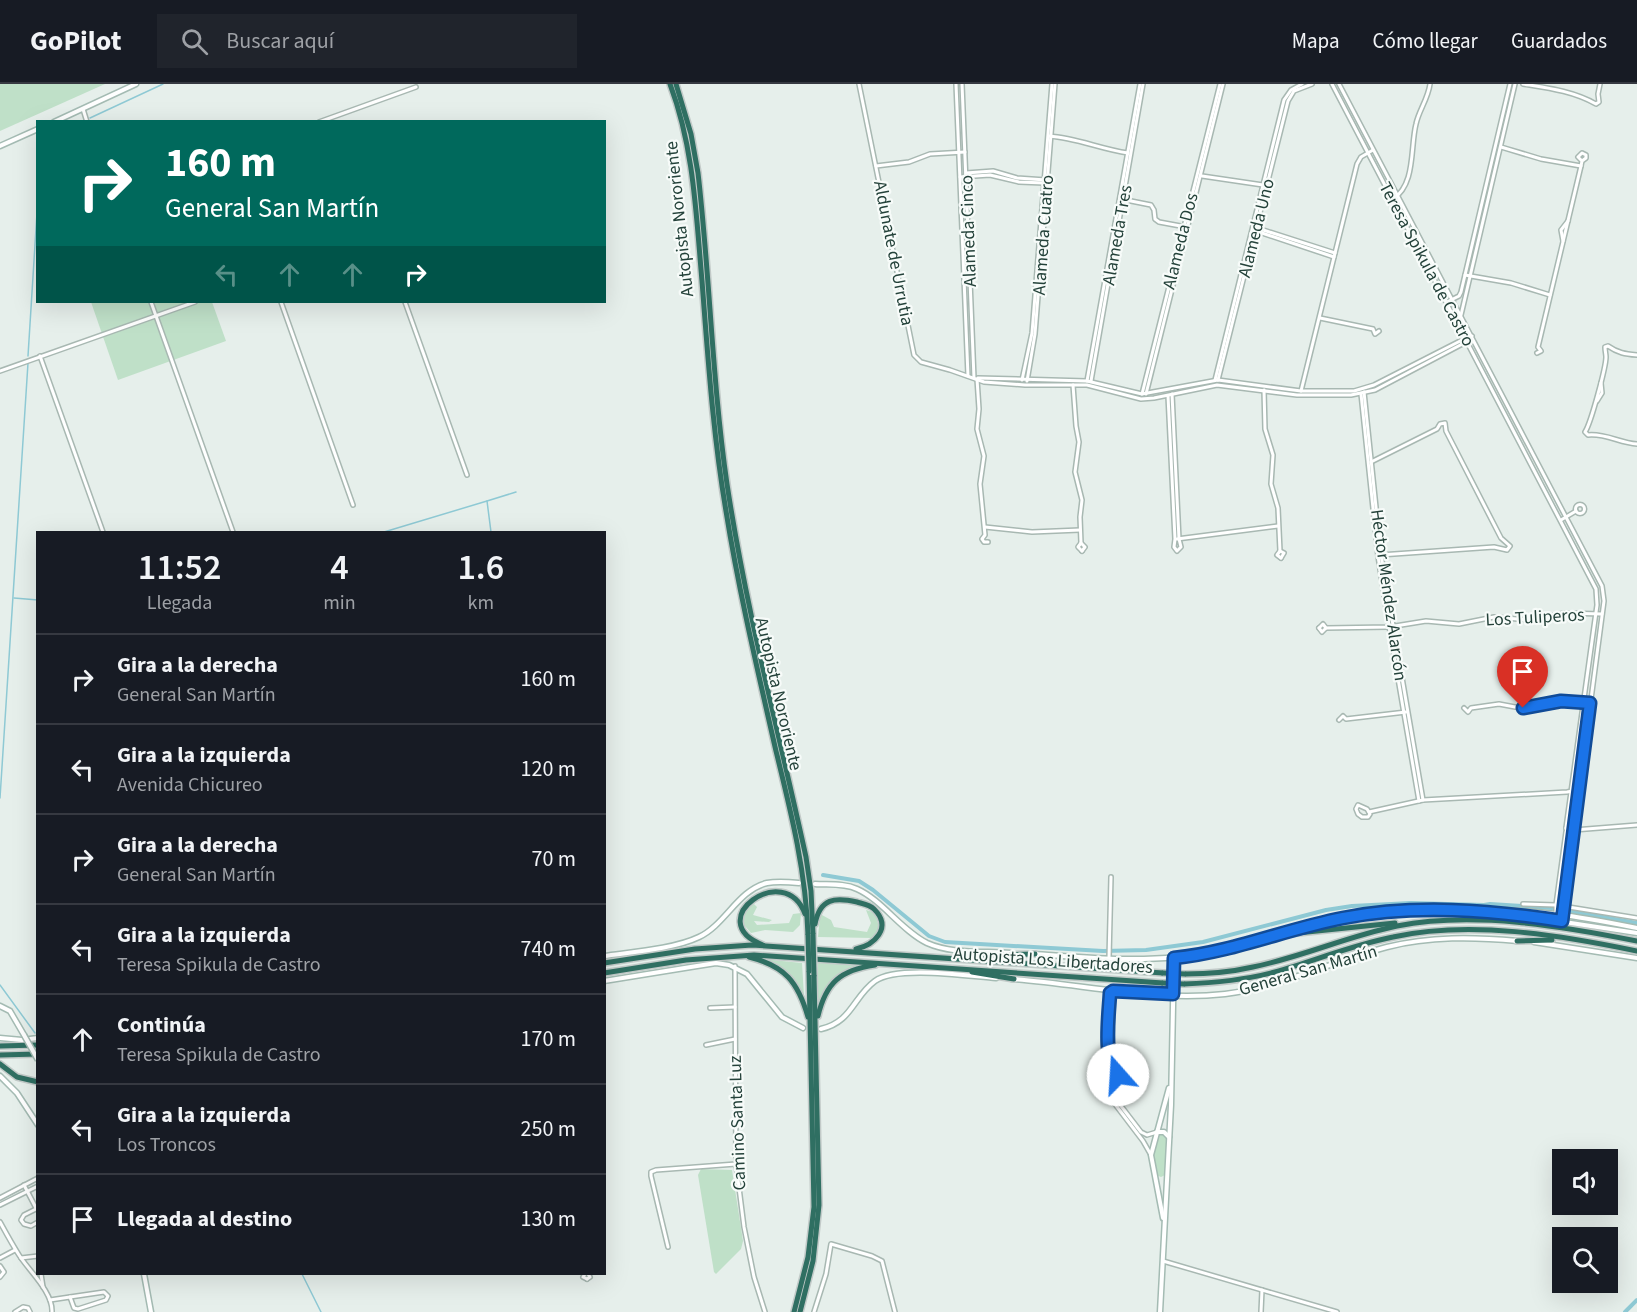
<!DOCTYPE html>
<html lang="es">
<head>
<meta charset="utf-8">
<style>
  :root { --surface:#171b24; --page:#20242c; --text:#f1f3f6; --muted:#9ea1a6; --line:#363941 }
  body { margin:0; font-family:"Source Sans 3",sans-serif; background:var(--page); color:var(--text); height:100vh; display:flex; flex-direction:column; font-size:22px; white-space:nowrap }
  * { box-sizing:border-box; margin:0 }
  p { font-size:20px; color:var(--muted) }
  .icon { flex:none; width:33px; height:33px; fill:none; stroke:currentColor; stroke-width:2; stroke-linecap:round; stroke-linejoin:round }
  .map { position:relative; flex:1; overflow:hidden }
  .side { position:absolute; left:36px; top:447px; width:570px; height:744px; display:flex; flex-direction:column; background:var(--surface); border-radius:0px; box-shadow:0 6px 24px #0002 }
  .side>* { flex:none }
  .hud { position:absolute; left:36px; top:36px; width:570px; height:183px; border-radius:0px; box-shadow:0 6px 24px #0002; background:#00695c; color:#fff; overflow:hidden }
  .controls { position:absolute; left:1552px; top:1065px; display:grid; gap:12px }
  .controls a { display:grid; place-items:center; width:66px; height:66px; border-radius:0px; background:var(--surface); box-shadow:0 6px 24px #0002; font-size:30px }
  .pin { position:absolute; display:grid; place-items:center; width:51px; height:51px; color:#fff; margin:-62px -26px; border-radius:50% 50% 50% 0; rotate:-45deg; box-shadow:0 0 6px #0007 }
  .pin .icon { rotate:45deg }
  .me { position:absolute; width:66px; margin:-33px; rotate:341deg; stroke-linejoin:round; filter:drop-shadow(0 0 4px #0008) }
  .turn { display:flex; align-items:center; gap:21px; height:126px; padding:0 30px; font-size:27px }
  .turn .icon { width:78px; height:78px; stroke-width:2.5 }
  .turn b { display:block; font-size:42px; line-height:51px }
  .lanes { display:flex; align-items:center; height:57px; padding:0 30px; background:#0003; justify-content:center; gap:30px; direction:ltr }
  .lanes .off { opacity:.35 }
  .eta { display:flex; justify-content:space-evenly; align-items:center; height:102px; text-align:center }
  .eta b { font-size:36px; font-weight:600; line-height:42px }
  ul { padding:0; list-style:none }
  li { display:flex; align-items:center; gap:18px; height:90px; padding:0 30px; border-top:2px solid var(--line) }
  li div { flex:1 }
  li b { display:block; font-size:22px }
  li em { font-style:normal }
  header { display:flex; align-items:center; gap:36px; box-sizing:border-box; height:84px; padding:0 30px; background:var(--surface); border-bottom:2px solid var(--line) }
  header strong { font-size:28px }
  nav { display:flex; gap:33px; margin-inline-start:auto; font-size:21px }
  .search { width:420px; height:54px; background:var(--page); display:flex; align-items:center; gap:15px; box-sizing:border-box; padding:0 21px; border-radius:0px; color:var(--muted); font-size:22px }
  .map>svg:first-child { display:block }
  .green { fill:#bfe0c8 }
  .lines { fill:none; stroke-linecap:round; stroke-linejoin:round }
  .stream { stroke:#8ec9d4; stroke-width:1.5 }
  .canal { stroke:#8ec9d4; stroke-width:4 }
  .street-casing { stroke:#a8b8b2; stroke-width:6 }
  .secondary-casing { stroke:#a4bbb3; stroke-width:7 }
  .highway-casing { stroke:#c2cac8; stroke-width:8 }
  .street { stroke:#fff; stroke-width:3 }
  .secondary { stroke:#fff; stroke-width:4 }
  .highway { stroke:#2f6f62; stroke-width:5 }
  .secondary-bridge-casing { stroke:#a4bbb3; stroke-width:7; stroke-linecap:butt }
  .highway-bridge-casing { stroke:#c2cac8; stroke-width:8; stroke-linecap:butt }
  .secondary-bridge { stroke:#fff; stroke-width:4 }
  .highway-bridge { stroke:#2f6f62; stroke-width:5 }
  .route-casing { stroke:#114b97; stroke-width:15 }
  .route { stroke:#1a73e8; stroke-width:10 }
  .labels { text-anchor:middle; stroke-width:4.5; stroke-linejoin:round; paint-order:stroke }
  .street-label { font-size:18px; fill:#24423a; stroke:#f7fbf9 }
</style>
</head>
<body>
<header>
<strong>GoPilot</strong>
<div class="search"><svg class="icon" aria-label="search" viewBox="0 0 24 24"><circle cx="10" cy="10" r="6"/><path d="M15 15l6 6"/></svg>Buscar aquí</div>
<nav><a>Mapa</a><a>Cómo llegar</a><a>Guardados</a></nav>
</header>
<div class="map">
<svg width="1637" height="1228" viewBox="0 0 1637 1228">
  <rect width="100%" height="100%" fill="#e6efeb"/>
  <!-- green -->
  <g class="green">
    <path d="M0,0H105L0,47Z"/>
    <path d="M91,218H212L226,257L118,296Z"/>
    <path d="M754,820L757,823L753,831L772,836L769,838L754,837L757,841L789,839L793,830L801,829L800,841L793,848L765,846L751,849L744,841C744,832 744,824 754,820Z"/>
    <path d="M866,826L873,828C879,838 881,845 873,854L818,853L820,832L822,831L831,836L834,843L867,848L871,839Z"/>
    <path d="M761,875L802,879L804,912L788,890Z"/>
    <path d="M818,879L866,881C843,886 826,896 820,920H817Z"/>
    <path d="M1160,1051H1164L1167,1055L1165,1091L1161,1093L1156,1091L1152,1070L1157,1053Z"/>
    <path d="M701,1085L732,1086L743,1157L741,1165L716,1190L714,1188L698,1091Z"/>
  </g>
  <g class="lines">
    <!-- stream -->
    <g class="stream">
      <path d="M90,34L163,0"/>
      <path d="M79,38L81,37"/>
      <path d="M28,272L38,113"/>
      <path d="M384,448L487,417"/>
      <path d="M491,448L487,417L516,408"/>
      <path d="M14,514L38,516"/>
      <path d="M0,714L28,279"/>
      <path d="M0,901L35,949"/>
      <path d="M302,1190L321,1228"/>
    </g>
    <!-- canal -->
    <g class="canal">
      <path d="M823,791L859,797L873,806L929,852L945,858L1103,867L1146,866L1203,858L1326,826L1352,822L1411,819L1484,821L1490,820L1552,824"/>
      <path d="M1569,827L1637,839"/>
      <path d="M1625,1228L1637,1216"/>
    </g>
    <defs>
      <g id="street">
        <path d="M859,0L914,271L921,278L950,286L984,298L1025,301H1087L1141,315L1154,314L1217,301L1297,311H1351L1375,306L1468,257L1472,252"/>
        <path d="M956,0L968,292"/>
        <path d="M962,0L974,294"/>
        <path d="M1332,0L1596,505L1597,521L1566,744"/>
        <path d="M1339,0L1602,502L1604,517L1574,744"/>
        <path d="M1523,0C1548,4 1573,7 1596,20L1599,18L1598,10L1600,0"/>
        <path d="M83,25L87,38"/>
        <path d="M319,38L416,3"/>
        <path d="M1049,52C1077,54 1100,65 1128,69"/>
        <path d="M1501,63L1541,75L1581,82"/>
        <path d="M876,82L909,78L930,70L965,68"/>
        <path d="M966,89L993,87L1017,94L1046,96"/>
        <path d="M1202,92L1263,101"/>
        <path d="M960,93L990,91L1019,98L1044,99"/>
        <path d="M1121,115L1151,121L1154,126L1155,135L1159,138L1186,143"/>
        <path d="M1393,115C1416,100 1410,64 1416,40C1419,26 1428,15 1430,0"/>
        <path d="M1257,144L1335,169"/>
        <path d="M1256,147L1334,173"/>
        <path d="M1563,157L1561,146L1568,137"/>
        <path d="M1465,191L1511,199L1550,211"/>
        <path d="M151,218L233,448"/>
        <path d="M281,218L353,421"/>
        <path d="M405,218L467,391"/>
        <path d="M1447,218L1459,212L1461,208L1510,0"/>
        <path d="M1320,234L1373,245L1375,250L1379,247"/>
        <path d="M1456,235L1461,231L1515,0"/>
        <path d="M1537,269L1541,267L1538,263L1581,82L1582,77L1586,74V71L1582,69L1578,73L1582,77"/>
        <path d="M1637,271C1625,270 1618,269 1608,262L1605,263C1605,267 1606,270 1606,273C1606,283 1591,339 1585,348L1588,351C1605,349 1620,359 1637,360"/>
        <path d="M40,272L103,448"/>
        <path d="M0,287L195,218"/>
        <path d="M978,294L1087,297L1142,310L1218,296L1301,307H1354L1374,301L1468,253"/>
        <path d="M977,295L979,325L977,345L984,372L980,400L985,451L982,455L984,458H988"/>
        <path d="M1022,296L1032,249L1052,0"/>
        <path d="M1215,296L1284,16L1291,6L1302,0"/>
        <path d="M1218,296L1288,17L1294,7L1312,0"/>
        <path d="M1027,297L1035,250L1055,0"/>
        <path d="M1087,297L1140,0"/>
        <path d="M1091,297L1143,0"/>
        <path d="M1073,301L1076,342L1079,358L1075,388L1082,416L1080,433L1081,459L1085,463L1082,467"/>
        <path d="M1264,306L1265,345L1273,371L1271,400L1278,424L1280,467L1284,469L1281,474"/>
        <path d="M1301,307L1357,80L1361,73L1373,66"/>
        <path d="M1364,308L1381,471L1423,716"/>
        <path d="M1142,310L1220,0"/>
        <path d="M1146,310L1223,0"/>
        <path d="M1361,310L1378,472L1388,536L1419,717"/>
        <path d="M1168,312L1175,455L1174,463L1177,467L1181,463L1179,455L1172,310"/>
        <path d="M1597,317L1602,309L1601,299"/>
        <path d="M1371,378L1437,345L1440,340L1445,339L1446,347L1501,454L1510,462L1507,466L1494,463L1380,471"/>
        <circle cx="1580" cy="425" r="4.5"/>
        <path d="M1561,436L1576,427"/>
        <path d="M985,443L1032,448L1080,446"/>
        <path d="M1177,455L1278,442"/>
        <path d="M1081,459L1078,463L1082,467"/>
        <path d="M1280,467L1277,471L1281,474"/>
        <path d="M1319,544L1323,540L1326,544L1389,543L1426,537L1459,540L1494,533L1530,536L1565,529L1602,530"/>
        <path d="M1319,544L1322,548L1326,544"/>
        <path d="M1464,624L1468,628L1471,624L1499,620L1526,625L1561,617L1590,619"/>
        <path d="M1339,636L1343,632L1346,635L1406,628"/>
        <path d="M1358,721L1367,725L1370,730L1368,733H1362L1358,730L1356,725Z"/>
        <path d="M1369,728L1423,716L1567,708L1579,706"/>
        <path d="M1574,746L1637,741"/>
        <path d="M1523,820L1556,821L1637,834"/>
        <path d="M1556,836V821L1566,748"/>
        <path d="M1562,837L1574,746L1571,742L1566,744L1567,750L1573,749"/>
        <path d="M1109,874L1111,793"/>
        <path d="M735,882L736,1080L744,1143L754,1193L765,1228"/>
        <path d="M710,924L735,923"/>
        <path d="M706,961L735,955"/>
        <circle cx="1113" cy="1001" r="11"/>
        <path d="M1107,992L1110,985L1108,958L1110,911L1113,907"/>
        <path d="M1120,1009L1118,1018L1141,1048L1147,1051L1157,1048"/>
        <path d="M1108,1011L1143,1057L1151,1071"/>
        <path d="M24,1101L36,1124"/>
        <path d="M0,1114L38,1094"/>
        <path d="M0,1121L38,1102"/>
        <path d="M36,1125L24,1131L21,1136L24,1140L31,1142L38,1138"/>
        <path d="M0,1138C6,1149 12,1160 19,1171C29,1187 53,1208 52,1228"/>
        <path d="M668,1163L651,1092V1088L656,1086L736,1080"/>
        <path d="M0,1174L15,1166"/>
        <path d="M21,1174L38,1172"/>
        <path d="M1163,1177L1337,1228"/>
        <path d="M0,1182L4,1188L0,1193"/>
        <path d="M41,1190L43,1203"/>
        <path d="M585,1190L583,1193L587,1195"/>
        <path d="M587,1195L590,1193L588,1190"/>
        <path d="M104,1208L108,1212L106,1216L78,1225L74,1224L70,1213Z"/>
        <path d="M50,1216L70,1213"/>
        <path d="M15,1228L23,1223L28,1224L30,1228"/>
        <path d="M814,1228L826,1190L831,1160L872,1172L882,1177L895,1228"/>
        <path d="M1261,1228L1262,1206"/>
      </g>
      <g id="secondary">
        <path d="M54,38L136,0"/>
        <path d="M0,62L38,45"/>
        <path d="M815,800C828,801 844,799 857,805C882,816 901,846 927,859C951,870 984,867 1010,869"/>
        <path d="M1476,827C1529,823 1585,834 1637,844"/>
        <path d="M1287,848L1330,837L1364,830L1425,826L1538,834L1637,849"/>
        <path d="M1534,858L1637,874"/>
        <path d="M1033,870C1080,873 1129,878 1176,873C1212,870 1246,860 1280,850"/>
        <path d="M604,872C632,868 674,865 699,853C725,841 738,806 767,799C777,797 789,798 799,799"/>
        <path d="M1012,895C1082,900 1154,918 1225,910C1281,903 1333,877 1387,863C1430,852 1474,853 1518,857"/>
        <path d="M604,897L697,882L716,879L729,881L747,890L782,933L803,944"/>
        <path d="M0,922L10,927L24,951"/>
        <path d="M821,945C852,938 853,913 875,897C897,881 968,892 996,894"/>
        <path d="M0,954L22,956L38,954"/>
        <path d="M0,992L17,1009L38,1041"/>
        <path d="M1157,1048H1164L1169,1053"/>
        <path d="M1163,1134L1151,1071L1169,1004"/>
        <path d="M144,1190L151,1228"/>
        <path d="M1160,1228L1171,1021L1174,874"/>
      </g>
      <g id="highway">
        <path d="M670,0C694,64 696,130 702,197C708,274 713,351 726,427C739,508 758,588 776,667C791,728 806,788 808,851"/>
        <path d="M676,0L691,50L698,89C710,192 712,297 727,400C746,526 779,649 806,773L811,807L813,850"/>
        <path d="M815,840C820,814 835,813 857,818C864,820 870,821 874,825C893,844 874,861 856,865"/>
        <path d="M1278,851L1395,839"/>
        <path d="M1517,857L1552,856"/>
        <path d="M763,861C700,837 785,775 805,830"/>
        <path d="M974,872L1035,870"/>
        <path d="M749,873C785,882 798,898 808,933"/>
        <path d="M604,879L695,865L752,861L1163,889"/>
        <path d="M972,888L1014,895"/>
        <path d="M604,889L686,876L754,871L1163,899"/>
        <path d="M1185,890C1208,890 1231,888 1253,883C1302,873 1348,852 1397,842C1473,827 1562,842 1637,857"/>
        <path d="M1184,900C1215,899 1245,896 1275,888C1314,877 1352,861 1393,853C1470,836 1560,851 1637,867"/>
        <path d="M818,932C826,898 841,886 875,881"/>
        <path d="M0,962L38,961"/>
        <path d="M0,971L38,970"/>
        <path d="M0,980L17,993L38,998"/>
        <path d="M794,1228L808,1173L814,1123L809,887"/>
        <path d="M800,1228L813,1177L819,1121L814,891"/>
      </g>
    </defs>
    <!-- street casing -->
    <use href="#street" class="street-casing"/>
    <!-- secondary casing -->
    <use href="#secondary" class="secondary-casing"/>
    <!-- highway casing -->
    <use href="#highway" class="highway-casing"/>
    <!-- street -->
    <use href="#street" class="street"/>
    <!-- secondary -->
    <use href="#secondary" class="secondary"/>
    <!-- highway -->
    <use href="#highway" class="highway"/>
    <defs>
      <path id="secondary-bridge" d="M24,951L38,976"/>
      <g id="highway-bridge">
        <path d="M813,850L814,891"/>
        <path d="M808,851L809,887"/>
        <path d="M1163,889L1185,890"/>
        <path d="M1163,899L1184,900"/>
      </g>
    </defs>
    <!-- secondary-bridge casing -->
    <use href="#secondary-bridge" class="secondary-bridge-casing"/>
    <!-- highway-bridge casing -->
    <use href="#highway-bridge" class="highway-bridge-casing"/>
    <!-- secondary-bridge -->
    <use href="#secondary-bridge" class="secondary-bridge"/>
    <!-- highway-bridge -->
    <use href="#highway-bridge" class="highway-bridge"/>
  </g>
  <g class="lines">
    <defs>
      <path id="route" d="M1118,991C1102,980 1109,929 1110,909L1113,907L1173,910L1174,874C1233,868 1286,845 1343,834C1415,820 1490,826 1562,837L1590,619L1561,617L1523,624"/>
    </defs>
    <!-- route casing -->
    <use href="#route" class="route-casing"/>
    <!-- route -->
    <use href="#route" class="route"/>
  </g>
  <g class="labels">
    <!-- street labels -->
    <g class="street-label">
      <text transform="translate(679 135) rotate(-96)" y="6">Autopista Nororiente</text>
      <text transform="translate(1256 144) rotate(-76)" y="6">Alameda Uno</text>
      <text transform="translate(968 147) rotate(-92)" y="6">Alameda Cinco</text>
      <text transform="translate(1043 151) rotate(-86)" y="6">Alameda Cuatro</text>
      <text transform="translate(1117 151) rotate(-80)" y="6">Alameda Tres</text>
      <text transform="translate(1180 157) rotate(-76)" y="6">Alameda Dos</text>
      <text transform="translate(894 169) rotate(79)" y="6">Aldunate de Urrutia</text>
      <text transform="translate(1427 180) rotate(62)" y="6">Teresa Spikula de Castro</text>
      <text transform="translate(1389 511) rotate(82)" y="6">Héctor Méndez Alarcón</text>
      <text transform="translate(1535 533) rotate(-3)" y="6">Los Tuliperos</text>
      <text transform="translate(779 610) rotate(77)" y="6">Autopista Nororiente</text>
      <text transform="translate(1053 876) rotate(4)" y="6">Autopista Los Libertadores</text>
      <text transform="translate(1308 886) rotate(-16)" y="6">General San Martín</text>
      <text transform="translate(737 1039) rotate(-92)" y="6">Camino Santa Luz</text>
    </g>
  </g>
</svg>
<div class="controls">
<a><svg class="icon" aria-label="sound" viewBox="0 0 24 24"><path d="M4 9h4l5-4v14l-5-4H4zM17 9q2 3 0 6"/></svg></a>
<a><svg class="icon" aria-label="search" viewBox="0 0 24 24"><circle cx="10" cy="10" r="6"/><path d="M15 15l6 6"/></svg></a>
</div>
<div class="pin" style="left:1523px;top:624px;background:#d93025"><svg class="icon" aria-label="arrive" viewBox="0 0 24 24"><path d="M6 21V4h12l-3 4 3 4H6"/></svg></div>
<svg class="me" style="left:1118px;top:991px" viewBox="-20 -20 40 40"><circle r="19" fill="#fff"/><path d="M0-13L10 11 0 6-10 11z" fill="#1a73e8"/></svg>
<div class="hud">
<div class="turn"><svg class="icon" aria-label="right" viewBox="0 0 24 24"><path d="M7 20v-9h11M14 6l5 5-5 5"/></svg><div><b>160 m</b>General San Martín</div></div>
<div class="lanes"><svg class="icon off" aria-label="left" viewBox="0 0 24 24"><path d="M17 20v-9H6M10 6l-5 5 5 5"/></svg><svg class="icon off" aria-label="ahead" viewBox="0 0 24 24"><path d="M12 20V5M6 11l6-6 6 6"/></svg><svg class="icon off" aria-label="ahead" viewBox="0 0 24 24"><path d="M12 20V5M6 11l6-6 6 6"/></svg><svg class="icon" aria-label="right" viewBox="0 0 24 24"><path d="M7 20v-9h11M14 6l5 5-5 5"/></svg></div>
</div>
<section class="side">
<div class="eta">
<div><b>11:52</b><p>Llegada</p></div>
<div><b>4</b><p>min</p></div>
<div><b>1.6</b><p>km</p></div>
</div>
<ul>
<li><svg class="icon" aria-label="right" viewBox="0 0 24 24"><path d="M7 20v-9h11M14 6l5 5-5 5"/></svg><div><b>Gira a la derecha</b><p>General San Martín</p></div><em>160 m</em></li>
<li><svg class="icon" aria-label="left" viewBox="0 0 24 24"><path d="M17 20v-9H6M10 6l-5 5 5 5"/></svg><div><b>Gira a la izquierda</b><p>Avenida Chicureo</p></div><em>120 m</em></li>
<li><svg class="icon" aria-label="right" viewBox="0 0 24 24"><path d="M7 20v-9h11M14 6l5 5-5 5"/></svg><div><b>Gira a la derecha</b><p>General San Martín</p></div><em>70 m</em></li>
<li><svg class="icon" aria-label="left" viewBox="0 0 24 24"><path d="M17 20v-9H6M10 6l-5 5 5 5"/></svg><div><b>Gira a la izquierda</b><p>Teresa Spikula de Castro</p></div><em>740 m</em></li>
<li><svg class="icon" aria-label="ahead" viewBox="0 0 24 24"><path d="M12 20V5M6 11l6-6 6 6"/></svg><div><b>Continúa</b><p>Teresa Spikula de Castro</p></div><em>170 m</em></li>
<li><svg class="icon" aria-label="left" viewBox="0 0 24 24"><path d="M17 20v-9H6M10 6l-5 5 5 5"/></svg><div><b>Gira a la izquierda</b><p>Los Troncos</p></div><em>250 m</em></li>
<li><svg class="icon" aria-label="arrive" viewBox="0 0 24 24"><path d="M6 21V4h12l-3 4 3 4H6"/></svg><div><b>Llegada al destino</b></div><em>130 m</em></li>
</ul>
</section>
</div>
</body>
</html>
